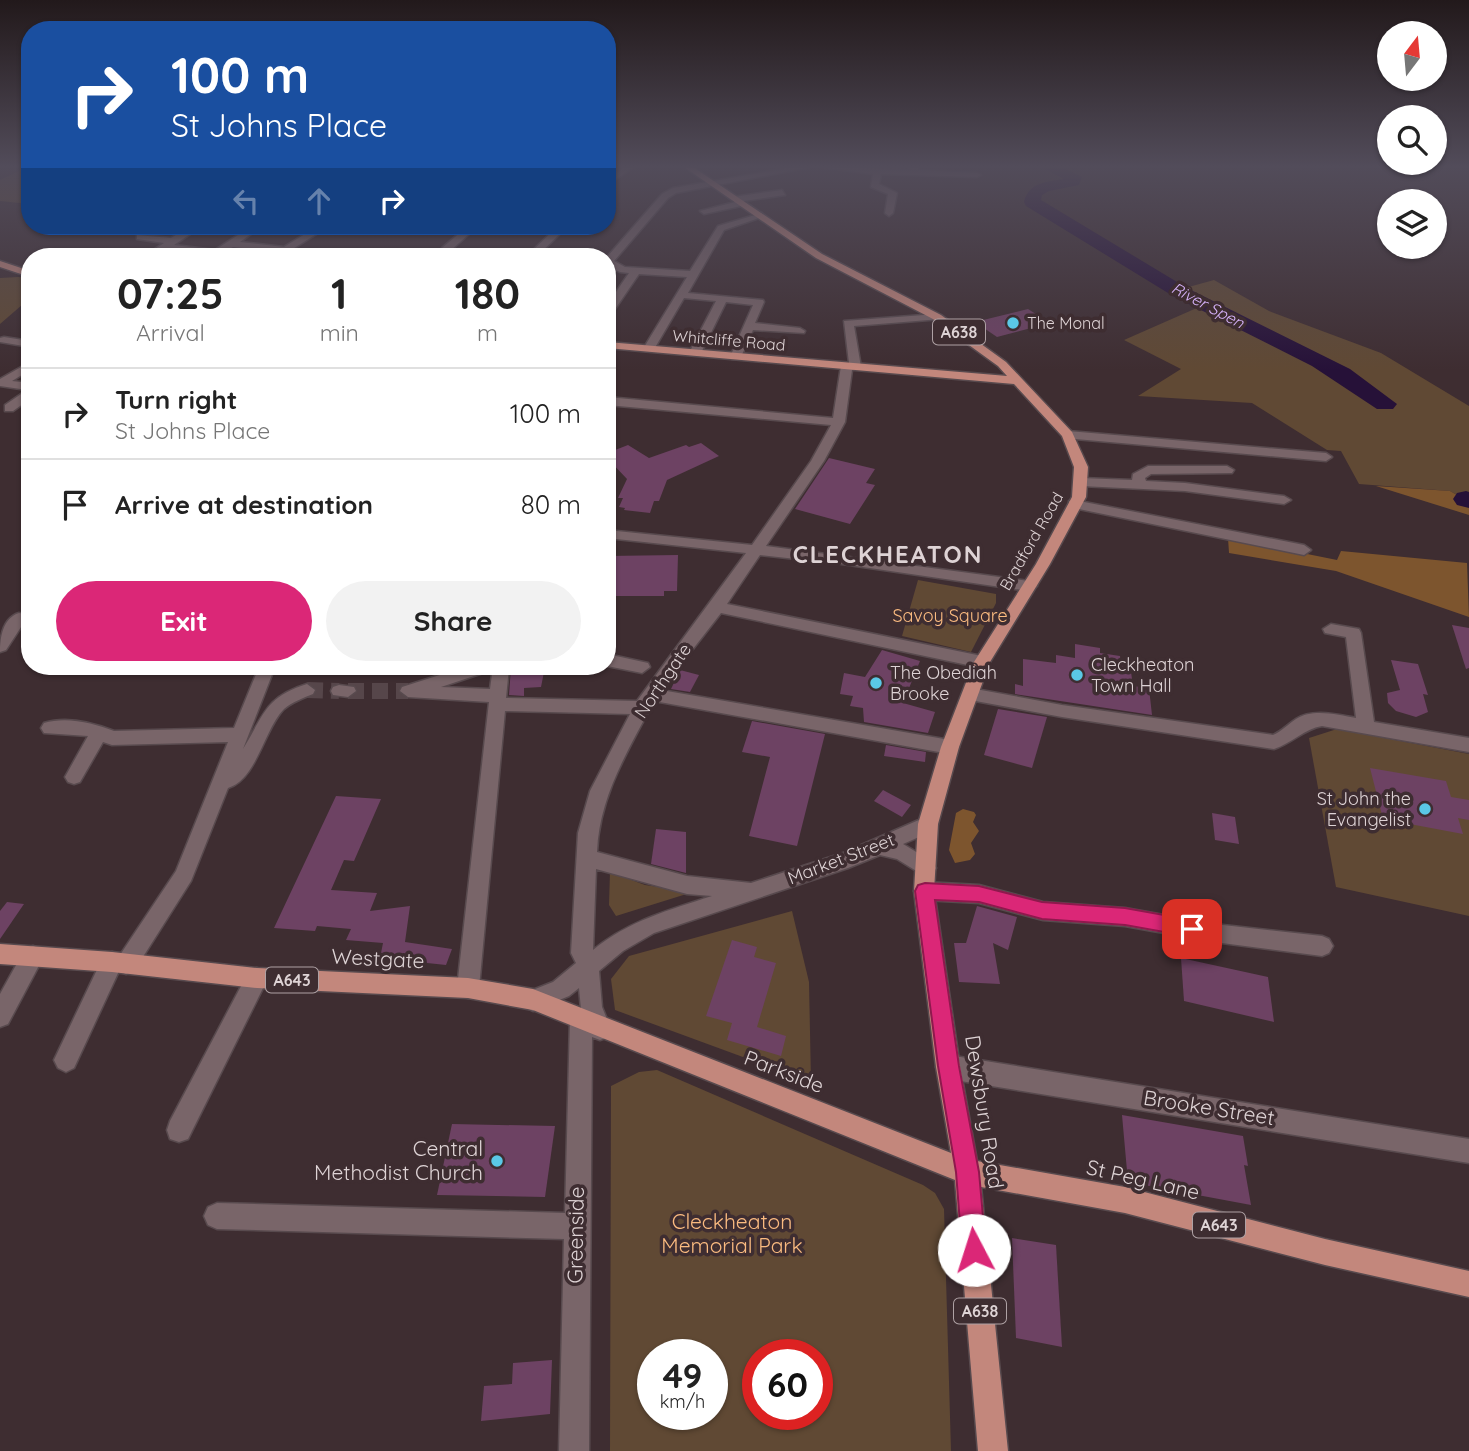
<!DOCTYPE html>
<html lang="en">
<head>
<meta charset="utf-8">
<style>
  :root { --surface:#fff; --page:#f2f2f2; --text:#222; --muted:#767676; --line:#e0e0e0; --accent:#db2777 }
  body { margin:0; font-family:Quicksand,sans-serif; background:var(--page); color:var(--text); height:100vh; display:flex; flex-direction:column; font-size:26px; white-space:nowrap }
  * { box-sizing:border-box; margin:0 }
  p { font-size:23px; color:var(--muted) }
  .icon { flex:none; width:38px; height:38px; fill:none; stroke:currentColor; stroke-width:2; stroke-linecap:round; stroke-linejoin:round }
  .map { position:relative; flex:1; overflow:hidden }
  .drawer { position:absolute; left:21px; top:248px; width:595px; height:427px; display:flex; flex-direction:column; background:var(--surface); border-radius:28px; box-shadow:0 2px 5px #0004 }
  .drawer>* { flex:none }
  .top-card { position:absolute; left:21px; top:21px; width:595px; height:214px; border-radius:28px; box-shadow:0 2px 5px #0004; background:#1a4fa0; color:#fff; overflow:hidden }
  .needle { width:46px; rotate:16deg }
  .fabs { position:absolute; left:1377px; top:21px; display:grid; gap:14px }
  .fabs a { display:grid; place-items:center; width:70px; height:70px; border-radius:50%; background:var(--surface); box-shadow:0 2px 5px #0004; font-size:35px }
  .speed { position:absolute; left:637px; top:1339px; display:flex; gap:14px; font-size:35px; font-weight:700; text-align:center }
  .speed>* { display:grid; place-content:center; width:91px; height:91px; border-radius:50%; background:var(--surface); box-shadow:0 2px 5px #0004; line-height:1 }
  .speed small { font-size:18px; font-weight:400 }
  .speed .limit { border:10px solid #d22; background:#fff; color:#111 }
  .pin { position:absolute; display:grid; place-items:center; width:60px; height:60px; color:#fff; margin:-30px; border-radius:14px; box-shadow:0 4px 10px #0006 }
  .me { position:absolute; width:77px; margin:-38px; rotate:355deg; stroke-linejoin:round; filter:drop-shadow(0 0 5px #0008) }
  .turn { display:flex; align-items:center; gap:24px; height:147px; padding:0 35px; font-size:32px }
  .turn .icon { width:91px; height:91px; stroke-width:2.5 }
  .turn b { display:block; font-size:49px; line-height:60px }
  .lanes { display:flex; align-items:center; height:66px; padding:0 35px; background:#0003; justify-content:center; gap:35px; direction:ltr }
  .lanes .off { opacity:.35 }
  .eta { display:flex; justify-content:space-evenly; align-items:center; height:119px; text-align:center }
  .eta b { font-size:42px; font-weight:800; line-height:49px }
  .cta { display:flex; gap:14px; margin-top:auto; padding:14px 35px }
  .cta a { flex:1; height:80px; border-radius:42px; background:var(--accent); color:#fff; font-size:28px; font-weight:800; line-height:80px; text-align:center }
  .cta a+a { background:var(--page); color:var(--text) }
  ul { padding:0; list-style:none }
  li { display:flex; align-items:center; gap:21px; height:91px; padding:0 35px; border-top:2px solid var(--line) }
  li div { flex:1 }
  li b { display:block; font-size:26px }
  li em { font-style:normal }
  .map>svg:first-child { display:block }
  .green { fill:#604934; fill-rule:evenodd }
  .forest { fill:#7d552e }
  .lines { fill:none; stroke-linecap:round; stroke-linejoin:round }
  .river { fill:#261138; fill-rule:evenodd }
  .building { fill:#6d4263 }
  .minor-tunnel { stroke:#56464a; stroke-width:16; stroke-dasharray:16 8; stroke-linecap:butt }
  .minor-casing { stroke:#584a4e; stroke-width:3 }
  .major-casing { stroke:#584a4e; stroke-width:3 }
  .minor { fill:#796569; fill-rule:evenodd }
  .major { fill:#c3877c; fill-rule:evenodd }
  .route { fill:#db2777; stroke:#8e194d; stroke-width:2 }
  .poi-dot { fill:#5ac8e6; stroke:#3e2d31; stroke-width:2.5 }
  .labels { text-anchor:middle; stroke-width:7; stroke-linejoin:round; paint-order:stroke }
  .far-water-label { font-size:16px; font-style:italic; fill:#d6b2fa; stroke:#3e2d31 }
  .far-poi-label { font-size:16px; fill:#ded3d5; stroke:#3e2d31; text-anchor:start }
  .shield { fill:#3e2d31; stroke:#aea1a4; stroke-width:2 }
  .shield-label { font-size:16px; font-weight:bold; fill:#ded3d5 }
  .far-street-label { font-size:16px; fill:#ded3d5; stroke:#3e2d31 }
  .park-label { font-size:18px; fill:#fbbb80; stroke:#3e2d31 }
  .poi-label { font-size:18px; fill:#ded3d5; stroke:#3e2d31; text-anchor:start }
  .street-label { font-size:18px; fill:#ded3d5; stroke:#3e2d31 }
  .near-street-label { font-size:21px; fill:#ded3d5; stroke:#3e2d31 }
  .near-poi-label { font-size:21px; fill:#ded3d5; stroke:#3e2d31; text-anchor:end }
  .near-park-label { font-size:21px; fill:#fbbb80; stroke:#3e2d31 }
  .district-label { font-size:24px; font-weight:bold; letter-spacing:2px; fill:#ded3d5; stroke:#3e2d31 }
</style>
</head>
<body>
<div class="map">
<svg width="1469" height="1451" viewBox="0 0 1469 1451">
  <rect width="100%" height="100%" fill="#3e2d31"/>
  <!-- green -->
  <g class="green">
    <path d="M27,167H30V204L0,201V180Z"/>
    <path d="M18,277L30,278V298L0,324V278Z"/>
    <path d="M1214,280L1269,311L1381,353L1469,406V502L1450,491L1359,484L1341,451L1327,450L1252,403L1138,396L1181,369L1124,340L1199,307L1174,291Z"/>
    <path d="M918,580L996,594V603L971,652L902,636Z"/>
    <path d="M1337,729L1469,754V916L1336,887L1309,738Z"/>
    <path d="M610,872L645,885L693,892L616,916L609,905Z"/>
    <path d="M792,911L809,982L811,1082L615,1010L611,979L629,956Z"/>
    <path d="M657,1070L923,1185L935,1193L944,1209L951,1451H610L611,1086L639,1072ZM653,1354H712V1414H653ZM758,1354H817V1414H758Z"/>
  </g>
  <!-- forest -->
  <g class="forest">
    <path d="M1376,486L1450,491L1469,502V515Z"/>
    <path d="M1228,538L1337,560L1341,551L1467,563L1469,617L1336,571L1229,553Z"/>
    <path d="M963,809L974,812L976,815L973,822L979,831L971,843L975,854L970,860L955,863L949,850L956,813Z"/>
  </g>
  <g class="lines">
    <!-- river -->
    <g class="river">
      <path d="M1041,167H1062L1082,177L1079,185L1049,191L1042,195L1041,200L1187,288L1350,369L1397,404L1393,409H1377L1312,366L1173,296L1026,206L1024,202C1029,182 1046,182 1064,179Z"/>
      <path d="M1466,491L1469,492V508L1457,505L1453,499L1457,493Z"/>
    </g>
  </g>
  <!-- building -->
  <g class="building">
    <path d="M1028,309L1050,323L997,337L975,322Z"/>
    <path d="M701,443L719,456L667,480L659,501H654L650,513L624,510L625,508L619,507L623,498H618L627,479L609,460L614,458L610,452L628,445L649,458L686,445L689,447Z"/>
    <path d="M829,458L875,469L866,483L875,485L850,524L795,509Z"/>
    <path d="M678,555L677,591H664V596H607V556Z"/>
    <path d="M1452,625L1469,628V668L1466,669Z"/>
    <path d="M1075,644L1100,648V653L1120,656L1121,664L1130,665L1133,686L1149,688L1152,715L1015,694V684L1023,686V659L1056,663V655L1075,658Z"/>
    <path d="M882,650L920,661L903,703L935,712L928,733L864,722L863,708L850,706L853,696L840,694L844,673L865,677Z"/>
    <path d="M1391,660L1418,664L1428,695L1423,694L1428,712L1416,717L1396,711L1388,703L1387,693L1400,690Z"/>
    <path d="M511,667H545L541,687L524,688V696L509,695Z"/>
    <path d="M680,670L699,675L690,692L671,689Z"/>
    <path d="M998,709L1047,717L1032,768L984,755Z"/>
    <path d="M752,721L825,734L797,846L749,836L770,757L742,752Z"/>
    <path d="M886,745L926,752L925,762L884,756Z"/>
    <path d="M1370,768L1446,781L1451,797L1469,800V820L1458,818L1463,834L1383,819Z"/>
    <path d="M883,790L911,805L902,817L874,801Z"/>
    <path d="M336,796L381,799L354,861L344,860L331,890L377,893L370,911L410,906L405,942L452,949L446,965L380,958L383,943L346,940L351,929L317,926L315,931L274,928Z"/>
    <path d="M1212,813L1235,817L1239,844L1215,840Z"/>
    <path d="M656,829L686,832V873L651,864Z"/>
    <path d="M7,902L24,904L0,939V911Z"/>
    <path d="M977,906L1017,917L1008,950L993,943L1000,984L959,982L954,943H966Z"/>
    <path d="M732,940L757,947L754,957L776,963L757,1027L786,1036L781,1056L727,1040L732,1023L706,1016Z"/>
    <path d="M1181,958L1268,977L1274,1022L1184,1001Z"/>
    <path d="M1122,1115L1243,1136L1248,1166L1244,1165L1251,1205L1128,1182Z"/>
    <path d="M452,1124L555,1126L545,1197L437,1195Z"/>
    <path d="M1012,1238L1056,1245L1062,1347L1016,1338Z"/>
    <path d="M552,1360L550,1414L481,1421L484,1386L512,1384L513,1363Z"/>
  </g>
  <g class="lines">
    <!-- minor-tunnel -->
    <g class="minor-tunnel">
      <path d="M307,690L339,691"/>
      <path d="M348,691H408"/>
    </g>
    <defs>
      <g id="minor">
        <path d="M625,167H634L607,185V179Z"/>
        <path d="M794,167H811L676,193L668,198L614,261L625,267L690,271L718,226L762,213V217L724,230L688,293L763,300L764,302L755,323L800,328L805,331L804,333L753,330L740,359H732L730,357L753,305L726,302L701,353L691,355L689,353L716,301L684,298L653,351H645L643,349L687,277L639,274L611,315L607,316V305L629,273L620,272L607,266V257L662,194L673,188Z"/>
        <path d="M821,167L910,170V167H918V170L977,173L981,175L977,177L881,174L879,184L897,193L893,213L889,216L885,213L888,194L871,187L873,174Z"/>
        <path d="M782,190L785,195L744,201L746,205L704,214L700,211L739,201H733V197Z"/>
        <path d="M191,226H202L174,245L215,250L252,226H262L240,242L284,247L318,226H329L280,257H269L276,252L233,247L225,252L247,257H206L208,255L167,249L154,257H143L164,243L137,239V235L171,238Z"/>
        <path d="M468,226H478L450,251L449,257H439L442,248Z"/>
        <path d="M558,226H568L536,257H526Z"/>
        <path d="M937,314L942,317L941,319L854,326L861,367L852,370L845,422L824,461L766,546L1029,581L1037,586L1029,591L842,564L760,555L727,604L982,656L990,662L982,668L721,613L661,690L950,740L956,742L959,747L956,752L950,754L654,701C629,749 599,796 597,852L687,876L751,883L843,853L928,816L935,818L938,824L935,830L903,844L933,862L936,868L933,874L926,877L897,859L880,855L848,868L654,933L623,951L599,971L602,1007L611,1029L608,1037L600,1040L592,1037L589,1451H559L564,1239L217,1229L208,1225L204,1216L208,1207L217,1203L565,1213L570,1020L573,1012L581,1009L579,988L569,996L533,1011L525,1007L522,1000L525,993L553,982L576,963L571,953L578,833L590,791L630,714L505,711L479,988L476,995L468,998L460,995L457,988L489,702L408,697L400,691L402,687L465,667H491L489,671L441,687L490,689L493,667H509L506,698L637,701L746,553L607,538V530L752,545L811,461L831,425L607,405V397L833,418L841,366L849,363L844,321ZM596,869L687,894L712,896C669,910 628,921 593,950Z"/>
        <path d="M4,337L30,341V347L0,342V338Z"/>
        <path d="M30,362V370L12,381L30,383V399L13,411H5V405L27,390L0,386V379Z"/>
        <path d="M1068,431L1326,453L1332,457L1326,461L1064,438L1062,435Z"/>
        <path d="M1148,466H1227L1234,470L1232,473L1151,474L1145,478L1146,481L1185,483L1284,496L1291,500L1284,504L1185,491L1081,486L1074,482L1081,478L1132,480L1133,474Z"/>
        <path d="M1074,500L1304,545L1311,550L1304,555L1069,507V501Z"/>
        <path d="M19,613L30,615V625L23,624L6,650L0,652C0,637 3,618 19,613Z"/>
        <path d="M1331,624L1359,629L1361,633L1374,722L1469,738V752L1322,726C1304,729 1292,743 1274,749L1062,717L970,700L962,694L970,688L1062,705L1273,735C1282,731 1287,725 1296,719C1313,708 1338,715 1356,718L1346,637L1325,633L1323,629Z"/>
        <path d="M607,654L648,663L650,667L642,673L607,666Z"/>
        <path d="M259,667H275L243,749C264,715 265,697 307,684L315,690L313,694C303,698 292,702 284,709C264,729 257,779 228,788L191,881L134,971L126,974L119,971L74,1068L66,1072L58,1068L54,1060L104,955L112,952L120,955L176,871L228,742L112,745L103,742L80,782L74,784L68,782L65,777L88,736L44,733L41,728L44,723C66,716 94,723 114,731L234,728Z"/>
        <path d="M339,685L354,687L356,691L348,697L333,695L331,691L333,687Z"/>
        <path d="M924,882L979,885L1043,902L1125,908L1214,924L1322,936L1329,939L1333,946L1329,953L1322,956L1214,942L1125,926L1043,920L979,903L924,900L917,897L914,891L917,885Z"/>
        <path d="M33,946L41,949L44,956L8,1024L0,1027V994L25,949Z"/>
        <path d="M257,968L265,971L268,978L188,1139L179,1142L170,1139L167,1130L170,1121L249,971Z"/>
        <path d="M948,1055L1469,1139V1163L948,1079L940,1075L936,1067L940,1059Z"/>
      </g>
      <g id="major">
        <path d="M684,167H693L822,254L941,315L1006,362L1072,432L1088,467L1086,497L1050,564L990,662L959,747L938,824L934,891L960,1067L977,1161L1125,1187L1325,1239L1469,1271V1297L1325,1265L1125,1213L981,1187L1008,1451H978L955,1180L533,1010L468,998L257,988L112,972L0,964V944L112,952L257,968L468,978L533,989L951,1153L936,1067L914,891L918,824L941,747L974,662L1036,564L1072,497L1074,467L1062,436L1014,384L607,348V342L1007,376L998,366L933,319L816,258Z"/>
        <path d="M0,261L30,271V277L0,267Z"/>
      </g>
    </defs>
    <!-- minor casing -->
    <use href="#minor" class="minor-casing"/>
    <!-- major casing -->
    <use href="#major" class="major-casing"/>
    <!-- minor -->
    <use href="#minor" class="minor"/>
    <!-- major -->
    <use href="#major" class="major"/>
  </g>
  <!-- sky -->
  <linearGradient id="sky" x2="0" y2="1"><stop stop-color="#22191b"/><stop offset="0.45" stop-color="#524c5a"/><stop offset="1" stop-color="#524c5a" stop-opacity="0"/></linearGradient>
  <rect width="1469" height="370" fill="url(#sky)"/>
  <!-- route -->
  <path class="route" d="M925,883L979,886L1042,902L1125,908L1192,920L1198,923L1201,929L1198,935L1192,937L1125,925L1042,919L979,902L935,900L959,1066L979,1172L986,1250L983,1258L974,1262L966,1258L962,1250L956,1172L938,1066L915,891L918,885Z"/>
  <!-- markers -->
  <g class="poi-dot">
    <circle cx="1013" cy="323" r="7"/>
    <circle cx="1077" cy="675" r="7"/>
    <circle cx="876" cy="683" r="7"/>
    <circle cx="1425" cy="809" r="7"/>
    <circle cx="497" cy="1161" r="7"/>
  </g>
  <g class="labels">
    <!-- far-water labels -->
    <g class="far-water-label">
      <text transform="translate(1208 305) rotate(28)" y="6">River Spen</text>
    </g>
    <!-- far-poi labels -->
    <g class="far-poi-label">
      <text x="1027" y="329">The Monal</text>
    </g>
    <!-- shield labels -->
    <g class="shield">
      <rect x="933" y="319.5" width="52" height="25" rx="5"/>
      <rect x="266" y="967.5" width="52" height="25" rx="5"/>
      <rect x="1193" y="1212.5" width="52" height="25" rx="5"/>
      <rect x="954" y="1298.5" width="52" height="25" rx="5"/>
    </g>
    <g class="shield-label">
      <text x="959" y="338">A638</text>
      <text x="292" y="986">A643</text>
      <text x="1219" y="1231">A643</text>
      <text x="980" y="1317">A638</text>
    </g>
    <!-- far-street labels -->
    <g class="far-street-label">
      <text transform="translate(729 340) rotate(5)" y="6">Whitcliffe Road</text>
      <text transform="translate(1031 541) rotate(-60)" y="6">Bradford Road</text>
    </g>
    <!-- park labels -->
    <g class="park-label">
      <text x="950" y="622">Savoy Square</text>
    </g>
    <!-- poi labels -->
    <g class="poi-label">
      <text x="1091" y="671">Cleckheaton<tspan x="1091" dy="21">Town Hall</tspan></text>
      <text x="890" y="679">The Obediah<tspan x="890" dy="21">Brooke</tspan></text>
      <text x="1411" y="805" text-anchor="end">St John the<tspan x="1411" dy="21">Evangelist</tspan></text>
    </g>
    <!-- street labels -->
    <g class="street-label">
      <text transform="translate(663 681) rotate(-56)" y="6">Northgate</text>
      <text transform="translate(841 859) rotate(-21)" y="6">Market Street</text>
    </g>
    <!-- near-street labels -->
    <g class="near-street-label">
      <text transform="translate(378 959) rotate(3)" y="7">Westgate</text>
      <text transform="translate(784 1072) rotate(21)" y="7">Parkside</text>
      <text transform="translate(1209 1108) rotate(9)" y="7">Brooke Street</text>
      <text transform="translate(984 1112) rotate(81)" y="7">Dewsbury Road</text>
      <text transform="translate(1143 1180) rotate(13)" y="7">St Peg Lane</text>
      <text transform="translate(576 1235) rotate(-89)" y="7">Greenside</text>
    </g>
    <!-- near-poi labels -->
    <g class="near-poi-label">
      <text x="483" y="1156">Central<tspan x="483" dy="24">Methodist Church</tspan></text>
    </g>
    <!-- near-park labels -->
    <g class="near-park-label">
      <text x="732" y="1229">Cleckheaton<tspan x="732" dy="24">Memorial Park</tspan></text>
    </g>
    <!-- district labels -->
    <g class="district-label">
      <text x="888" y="563">CLECKHEATON</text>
    </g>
  </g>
</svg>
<div class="fabs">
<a><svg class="needle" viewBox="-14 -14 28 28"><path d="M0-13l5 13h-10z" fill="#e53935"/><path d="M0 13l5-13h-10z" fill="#767676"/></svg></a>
<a><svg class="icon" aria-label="search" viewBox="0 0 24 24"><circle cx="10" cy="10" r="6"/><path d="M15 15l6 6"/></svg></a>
<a><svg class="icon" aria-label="layers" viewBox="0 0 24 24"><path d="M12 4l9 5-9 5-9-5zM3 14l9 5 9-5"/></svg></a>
</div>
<div class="speed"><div>49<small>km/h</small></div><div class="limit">60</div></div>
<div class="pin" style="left:1192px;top:929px;background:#d93025"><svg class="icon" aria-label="arrive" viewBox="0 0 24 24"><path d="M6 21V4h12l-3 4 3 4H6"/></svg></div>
<svg class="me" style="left:974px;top:1250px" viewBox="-20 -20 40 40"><circle r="19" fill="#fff"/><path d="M0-13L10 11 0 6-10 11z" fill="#db2777"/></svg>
<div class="top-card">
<div class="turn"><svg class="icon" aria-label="right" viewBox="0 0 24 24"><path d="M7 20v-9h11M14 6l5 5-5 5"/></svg><div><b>100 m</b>St Johns Place</div></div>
<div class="lanes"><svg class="icon off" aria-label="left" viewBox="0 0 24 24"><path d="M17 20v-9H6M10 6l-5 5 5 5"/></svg><svg class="icon off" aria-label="ahead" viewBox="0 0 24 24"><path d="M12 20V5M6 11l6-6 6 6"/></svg><svg class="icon" aria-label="right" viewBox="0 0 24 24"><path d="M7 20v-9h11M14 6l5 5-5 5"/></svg></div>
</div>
<section class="drawer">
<div class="eta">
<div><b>07:25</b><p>Arrival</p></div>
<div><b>1</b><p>min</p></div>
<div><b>180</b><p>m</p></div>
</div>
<ul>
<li><svg class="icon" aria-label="right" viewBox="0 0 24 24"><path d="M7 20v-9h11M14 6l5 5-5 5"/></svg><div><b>Turn right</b><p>St Johns Place</p></div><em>100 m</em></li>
<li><svg class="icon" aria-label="arrive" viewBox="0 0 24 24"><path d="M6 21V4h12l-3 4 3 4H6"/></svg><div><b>Arrive at destination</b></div><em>80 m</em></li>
</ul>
<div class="cta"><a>Exit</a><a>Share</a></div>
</section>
</div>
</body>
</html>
